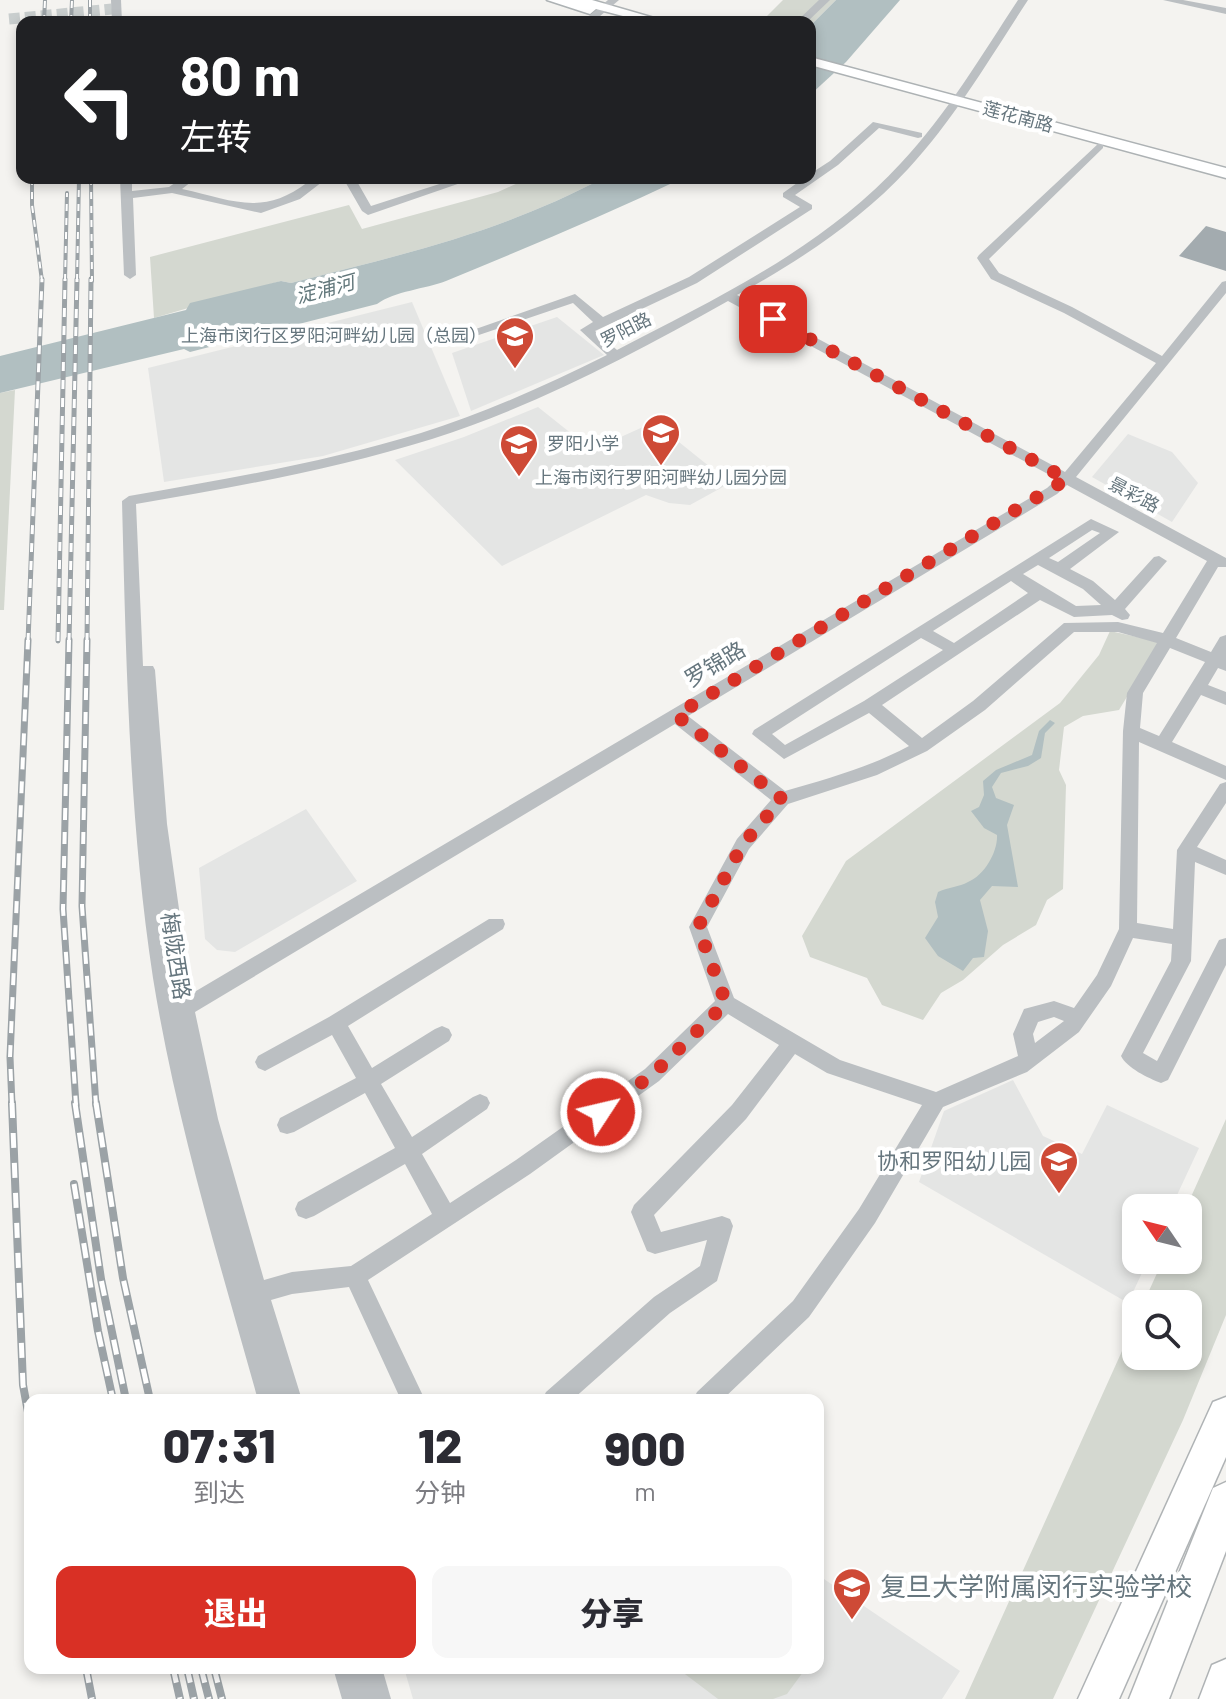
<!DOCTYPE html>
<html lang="zh">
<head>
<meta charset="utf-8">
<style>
  :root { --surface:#fff; --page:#f7f7f7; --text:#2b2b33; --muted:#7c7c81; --accent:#d93025 }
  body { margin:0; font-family:Barlow,"Noto Sans SC",sans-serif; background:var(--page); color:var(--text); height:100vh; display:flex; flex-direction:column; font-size:30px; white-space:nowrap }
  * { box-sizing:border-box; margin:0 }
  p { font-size:26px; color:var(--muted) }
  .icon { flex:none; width:44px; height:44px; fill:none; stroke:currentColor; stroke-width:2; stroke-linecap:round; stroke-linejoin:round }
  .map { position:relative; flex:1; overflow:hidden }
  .sheet { position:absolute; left:24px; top:1394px; width:800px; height:280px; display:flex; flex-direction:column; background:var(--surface); border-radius:16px; box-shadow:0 4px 12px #0003 }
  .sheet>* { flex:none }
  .guide { position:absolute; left:16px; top:16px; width:800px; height:168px; border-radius:16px; box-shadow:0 4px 12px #0003; background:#202124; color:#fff; overflow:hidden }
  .needle { width:52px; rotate:305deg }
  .buttons { position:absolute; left:1122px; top:1194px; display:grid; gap:16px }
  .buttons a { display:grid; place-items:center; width:80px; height:80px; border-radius:16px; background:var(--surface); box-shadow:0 4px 12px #0003; font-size:40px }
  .pin { position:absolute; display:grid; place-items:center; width:68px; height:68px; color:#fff; margin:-34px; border-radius:16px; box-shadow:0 4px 12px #0006 }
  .me { position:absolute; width:88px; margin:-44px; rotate:55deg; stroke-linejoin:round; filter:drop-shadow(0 0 6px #0008) }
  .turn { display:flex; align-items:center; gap:28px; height:168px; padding:0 32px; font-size:36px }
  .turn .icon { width:104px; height:104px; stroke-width:2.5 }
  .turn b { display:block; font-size:56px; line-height:68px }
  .eta { display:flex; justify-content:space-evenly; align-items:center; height:136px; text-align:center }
  .eta b { font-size:48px; font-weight:800; line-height:56px }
  .primary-button { display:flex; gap:16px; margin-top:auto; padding:16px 32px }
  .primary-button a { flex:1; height:92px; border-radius:16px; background:var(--accent); color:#fff; font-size:32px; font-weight:800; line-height:92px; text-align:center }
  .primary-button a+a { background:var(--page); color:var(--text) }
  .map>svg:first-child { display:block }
  .built { fill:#e4e5e4 }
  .green { fill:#d4d8d0 }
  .water { fill:#b1bfc1 }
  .building { fill:#a3abaf }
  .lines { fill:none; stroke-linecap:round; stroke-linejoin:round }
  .minor-tunnel { stroke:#c9cece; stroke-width:11; stroke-dasharray:11 5; stroke-linecap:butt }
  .major-casing { stroke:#adb2b4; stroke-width:3 }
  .highway-casing { stroke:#afb3b5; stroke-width:3 }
  .minor { fill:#bbbfc2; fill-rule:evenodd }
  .major { fill:#fff; fill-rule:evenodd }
  .highway { fill:#fff; fill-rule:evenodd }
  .rail-far3-casing { stroke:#9ba2a6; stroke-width:4 }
  .rail-far2-casing { stroke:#9ba2a6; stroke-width:5 }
  .rail-far1-casing { stroke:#9ba2a6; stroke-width:7 }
  .rail-casing { stroke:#9ba2a6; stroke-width:8 }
  .rail-far3 { stroke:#fff; stroke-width:2; stroke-dasharray:7; stroke-linecap:butt }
  .rail-far2 { stroke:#fff; stroke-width:3; stroke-dasharray:9; stroke-linecap:butt }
  .rail-far1 { stroke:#fff; stroke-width:4; stroke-dasharray:12; stroke-linecap:butt }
  .rail { stroke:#fff; stroke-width:5; stroke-dasharray:15; stroke-linecap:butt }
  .route { stroke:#d93025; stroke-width:14; stroke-dasharray:0 25.2 }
  .labels { text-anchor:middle; stroke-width:8; stroke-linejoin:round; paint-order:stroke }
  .far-street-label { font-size:18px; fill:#66767e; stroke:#fff }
  .far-poi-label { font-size:18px; fill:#66767e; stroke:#fff; text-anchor:end }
  .far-water-label { font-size:20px; font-style:italic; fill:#62777b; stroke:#fff }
  .street-label { font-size:22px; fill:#66767e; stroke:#fff }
  .poi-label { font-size:22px; fill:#66767e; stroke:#fff; text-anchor:end }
  .near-poi-label { font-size:26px; fill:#66767e; stroke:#fff; text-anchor:start }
</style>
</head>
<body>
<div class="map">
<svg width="1226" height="1699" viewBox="0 0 1226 1699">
  <rect width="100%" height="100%" fill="#f4f3f0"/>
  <!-- built -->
  <g class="built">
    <path d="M412,302L460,416L323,456L164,482L148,368Z"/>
    <path d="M557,317L604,355L471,411L452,353Z"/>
    <path d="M538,407L592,450L654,422L730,483L690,505L669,503L646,495L502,566L395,460L464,437Z"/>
    <path d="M1128,434L1172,452L1198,483L1172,522L1092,477Z"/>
    <path d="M306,809L357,881L235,952L217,950L205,939L199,868Z"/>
    <path d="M1013,1080L1043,1136L1082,1154L1107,1105L1199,1148L1171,1208H1136V1260H1148L1128,1303L919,1182L944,1111Z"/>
    <path d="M818,1575L960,1671L942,1699H413L404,1668H818Z"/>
  </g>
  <!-- green -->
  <g class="green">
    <path d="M783,0H836L810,26V22H761Z"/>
    <path d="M529,178H603C502,232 401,255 291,283L281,281L154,318L150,257L349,205L362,229L498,192Z"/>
    <path d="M15,390L4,610H0V393Z"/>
    <path d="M1110,631L1160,642L1119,710L1083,716L1064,727L1059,770L1066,785L1063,889L1047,900L1036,925L1003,945L963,980L941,993L923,1020L882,1005L867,978L810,957L802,936L846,861L1060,703L1099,655Z"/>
    <path d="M1226,1119V1315L1183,1420L1053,1699H965L1136,1320V1356H1188V1304H1143L1163,1260H1188L1186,1208Z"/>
    <path d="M677,1668H806L787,1694L773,1699H718Z"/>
  </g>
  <!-- water -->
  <g class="water">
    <path d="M836,0H900L846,62L810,95V26Z"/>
    <path d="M603,178H683C605,215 526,248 446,281C425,289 395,291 377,304L190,352L184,349L0,393V356L186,310L190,303L281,281L291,283C401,255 502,232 603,178Z"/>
    <path d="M1050,720L1055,723L1045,733L1041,758L1028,766L1001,773L992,787L996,798L1014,805L1007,825L1018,887L992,886L980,900L988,931L984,957L973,958L963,971L938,956L925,938L938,917L935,902L938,892C949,887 959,887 968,882C985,875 998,851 997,835L984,828L971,811L979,807L984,795L983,781L996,770L1032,755L1039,731Z"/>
  </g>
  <!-- building -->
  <path class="building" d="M1206,226L1226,232V271L1179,256Z"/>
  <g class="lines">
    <!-- minor-tunnel -->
    <path class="minor-tunnel" d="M9,19L112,9"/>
    <defs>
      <g id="major">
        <path d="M547,0H592L668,22H646L596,9L590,14Z"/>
        <path d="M810,57L1226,168V178L810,65Z"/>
      </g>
      <g id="highway">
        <path d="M1226,1397V1457L1119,1699H1078L1213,1402Z"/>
        <path d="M1226,1482V1551L1169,1699H1129L1213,1488Z"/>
        <path d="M1226,1659V1699H1199L1212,1665Z"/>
      </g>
    </defs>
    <!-- major casing -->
    <use href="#major" class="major-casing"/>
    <!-- highway casing -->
    <use href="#highway" class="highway-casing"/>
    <!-- minor -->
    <g class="minor">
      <path d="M111,0H121L122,22H112Z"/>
      <path d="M608,0H619L593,22H582Z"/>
      <path d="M819,0H830L807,22H796Z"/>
      <path d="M1018,0H1028C990,58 955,118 908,169C860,221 799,261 737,295L1065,472L1156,363L1064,313L991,279L977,258L979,255L1099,143L1103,144V148L989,259L999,273L1072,307L1162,356L1222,282L1226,281V293L1076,477L1226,558V567H1218L1176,638L1211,652L1220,637L1226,635V671L1218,668L1208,685L1226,692V705L1201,695L1172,742L1226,766V780L1139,742L1137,923L1173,929L1177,850L1220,784L1226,782V803L1197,847L1226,860V875L1195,862L1191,961L1143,1053L1157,1061L1219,940L1226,938V965L1168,1080L1161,1083C1148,1078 1127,1068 1121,1056L1171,961L1172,944L1133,938L1111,986L1079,1032L1027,1072L943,1107L875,1223L809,1317L722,1400H693L697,1392L793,1301L859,1209L922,1105L827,1073L795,1054L746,1119L654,1215L661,1232L722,1216L730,1219L733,1226L717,1281L670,1313L572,1400H542L546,1392L654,1297L700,1266L707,1240L655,1254L647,1251L631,1212L634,1205L732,1105L779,1045L728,1014L659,1081L530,1174L368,1280L425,1400H401L349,1287L292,1294L271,1300L302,1400H258C219,1260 176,1121 153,978C129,820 126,660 122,501L129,496C227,479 326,462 421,433C485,413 547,385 607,355L580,330L593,322L573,303L464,340L453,337L575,294L603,317L689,277L800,207L783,197V193L804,178H810V174L830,161L873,122L922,133V137L918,138L879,128L838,165L795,195L812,205V209L697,283L595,331L617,350C716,299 824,247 901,163C947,114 981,56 1018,0ZM728,301L1057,479L1047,488L191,994L167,824L155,670L153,666H143L136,504C236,487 336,469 432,439C536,406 633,354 728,301ZM1067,485L1207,561L1163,633L1118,622L1064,623L973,701L922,738L882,705L1040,600L1074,617L1112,615L1122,620L1128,619L1130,615L1125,609L1167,561L1159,556L1154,557L1115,600L1093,581L1070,569L1119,532L1091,519L754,730L752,734L784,759L869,713L909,746C870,767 827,779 785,791L688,716L1057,494ZM1092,530L1100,533L1058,562L1049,558ZM1038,565L1083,589L1101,605L1076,606L1023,574ZM1011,581L1028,593L954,643L933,631ZM1074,632H1118L1157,643L1127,693L1123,731L1119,929L1097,975L1074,1008L1054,1001L1024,1009L1013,1034L1018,1056L936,1092L840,1060L734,998L707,927L749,849L788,804L877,775L927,751L985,710ZM921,638L943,650L864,701L785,745L772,734ZM1170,648L1205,662L1159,736L1140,728L1143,693ZM675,724L771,800L737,839L689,927L715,1001L645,1069L516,1160L450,1203L422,1154L487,1109L490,1103L487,1097L480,1094L473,1097L412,1137L381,1084L449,1041L452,1035L449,1029L442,1026L435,1029L372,1068L348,1026L503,929L505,924L503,919H489L329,1017L258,1056L255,1062L258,1068L265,1071L332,1035L356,1078L280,1118L277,1125L280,1132L287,1134L294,1132L365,1093L395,1148L298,1202L295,1209L298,1216L306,1219L314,1216L405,1164L432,1214L351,1266L292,1272L264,1280L218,1119L195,1012ZM1054,1017L1064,1021L1035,1043L1033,1034L1038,1022Z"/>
      <path d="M1163,0H1183L1226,8V14Z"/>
      <path d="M120,178H132V191L169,187L182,178H196L182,189C233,200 262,217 308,182L302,178H317L322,182L300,199L261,213L172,193L133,198L136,275L130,279L124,275Z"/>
      <path d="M343,178H355L371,206L458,178H475L368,215L362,211Z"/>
      <path d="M333,1668H382L391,1699H342Z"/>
    </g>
    <!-- major -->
    <use href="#major" class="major"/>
    <!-- highway -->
    <use href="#highway" class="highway"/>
    <defs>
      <g id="rail-far3">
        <path d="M90,0V22"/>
        <path d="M44,22L45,0"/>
        <path d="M71,22L72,0"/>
        <path d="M32,178V205L42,281"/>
        <path d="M91,178L92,281"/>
        <path d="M65,281L67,193"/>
        <path d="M77,281L79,178"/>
      </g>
      <g id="rail-far2">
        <path d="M58,641L65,279"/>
        <path d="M28,642L42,279"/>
        <path d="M69,642L77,279"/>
        <path d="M87,642L91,279"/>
      </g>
      <g id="rail-far1">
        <path d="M69,640L63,909L76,1105"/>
        <path d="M87,640L82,906L96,1105"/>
        <path d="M12,1105L10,1057L28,640"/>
      </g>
      <g id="rail">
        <path d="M12,1103L23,1385L30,1423"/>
        <path d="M75,1103L101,1279L126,1400"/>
        <path d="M96,1103L123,1278L150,1400"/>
        <path d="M74,1184L98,1331L113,1400"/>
        <path d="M86,1668L92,1699"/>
        <path d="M173,1668L180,1699"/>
        <path d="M187,1668L194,1699"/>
        <path d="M201,1668L209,1699"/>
        <path d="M214,1668L222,1699"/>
      </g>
    </defs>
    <!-- rail-far3 casing -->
    <use href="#rail-far3" class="rail-far3-casing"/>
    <!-- rail-far2 casing -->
    <use href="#rail-far2" class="rail-far2-casing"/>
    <!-- rail-far1 casing -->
    <use href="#rail-far1" class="rail-far1-casing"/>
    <!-- rail casing -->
    <use href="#rail" class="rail-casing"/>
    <!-- rail-far3 -->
    <use href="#rail-far3" class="rail-far3"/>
    <!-- rail-far2 -->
    <use href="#rail-far2" class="rail-far2"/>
    <!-- rail-far1 -->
    <use href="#rail-far1" class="rail-far1"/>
    <!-- rail -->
    <use href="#rail" class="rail"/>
  </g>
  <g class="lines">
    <!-- route -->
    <path class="route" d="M601,1112L652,1075L726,1003L698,927L743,844L782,799L676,715L1067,479L773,319"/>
  </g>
  <!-- icons -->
  <defs>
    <symbol id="school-pin" viewBox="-11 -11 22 30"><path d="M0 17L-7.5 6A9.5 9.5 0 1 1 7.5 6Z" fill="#ce4a36" stroke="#fff"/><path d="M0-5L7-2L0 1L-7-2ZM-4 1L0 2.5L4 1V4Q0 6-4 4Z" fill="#fff"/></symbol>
  </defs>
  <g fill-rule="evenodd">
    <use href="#school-pin" x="493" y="314" width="44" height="60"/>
    <use href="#school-pin" x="639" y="411" width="44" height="60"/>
    <use href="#school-pin" x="497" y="422" width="44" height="60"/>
    <use href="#school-pin" x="1037" y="1139" width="44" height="60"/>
    <use href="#school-pin" x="830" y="1565" width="44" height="60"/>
  </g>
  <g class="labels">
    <!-- far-street labels -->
    <g class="far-street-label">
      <text transform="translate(1018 117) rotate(15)" y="6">莲花南路</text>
      <text transform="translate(626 330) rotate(-27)" y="6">罗阳路</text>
      <text transform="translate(1134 495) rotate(28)" y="6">景彩路</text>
    </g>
    <!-- far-poi labels -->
    <g class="far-poi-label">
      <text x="487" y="342">上海市闵行区罗阳河畔幼儿园（总园）</text>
      <text x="547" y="450" text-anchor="start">罗阳小学</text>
      <text x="661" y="484" text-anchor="middle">上海市闵行罗阳河畔幼儿园分园</text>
    </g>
    <!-- far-water labels -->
    <g class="far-water-label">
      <text transform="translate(325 289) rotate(-15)" y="7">淀浦河</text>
    </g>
    <!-- street labels -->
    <g class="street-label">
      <text transform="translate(715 664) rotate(-31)" y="8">罗锦路</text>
      <text transform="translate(176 956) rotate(81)" y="8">梅陇西路</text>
    </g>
    <!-- poi labels -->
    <g class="poi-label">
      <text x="1031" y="1169">协和罗阳幼儿园</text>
    </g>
    <!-- near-poi labels -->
    <g class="near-poi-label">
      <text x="880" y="1596">复旦大学附属闵行实验学校</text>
    </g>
  </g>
</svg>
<div class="buttons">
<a><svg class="needle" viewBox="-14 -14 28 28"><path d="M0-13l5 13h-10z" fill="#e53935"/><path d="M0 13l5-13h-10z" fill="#7c7c81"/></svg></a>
<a><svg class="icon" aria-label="search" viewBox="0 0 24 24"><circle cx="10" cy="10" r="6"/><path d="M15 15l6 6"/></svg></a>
</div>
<div class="pin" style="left:773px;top:319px;background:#d93025"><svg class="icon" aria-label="arrive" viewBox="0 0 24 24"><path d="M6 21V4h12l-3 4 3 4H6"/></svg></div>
<svg class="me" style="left:601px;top:1112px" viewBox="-20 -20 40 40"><circle r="17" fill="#d93025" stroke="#fff" stroke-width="3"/><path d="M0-11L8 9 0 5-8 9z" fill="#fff"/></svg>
<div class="guide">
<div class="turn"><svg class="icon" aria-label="left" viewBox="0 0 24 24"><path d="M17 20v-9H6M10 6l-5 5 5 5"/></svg><div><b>80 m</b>左转</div></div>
</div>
<section class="sheet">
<div class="eta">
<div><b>07:31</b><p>到达</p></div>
<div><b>12</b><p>分钟</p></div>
<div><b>900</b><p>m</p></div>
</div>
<div class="primary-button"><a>退出</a><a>分享</a></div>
</section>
</div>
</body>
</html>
